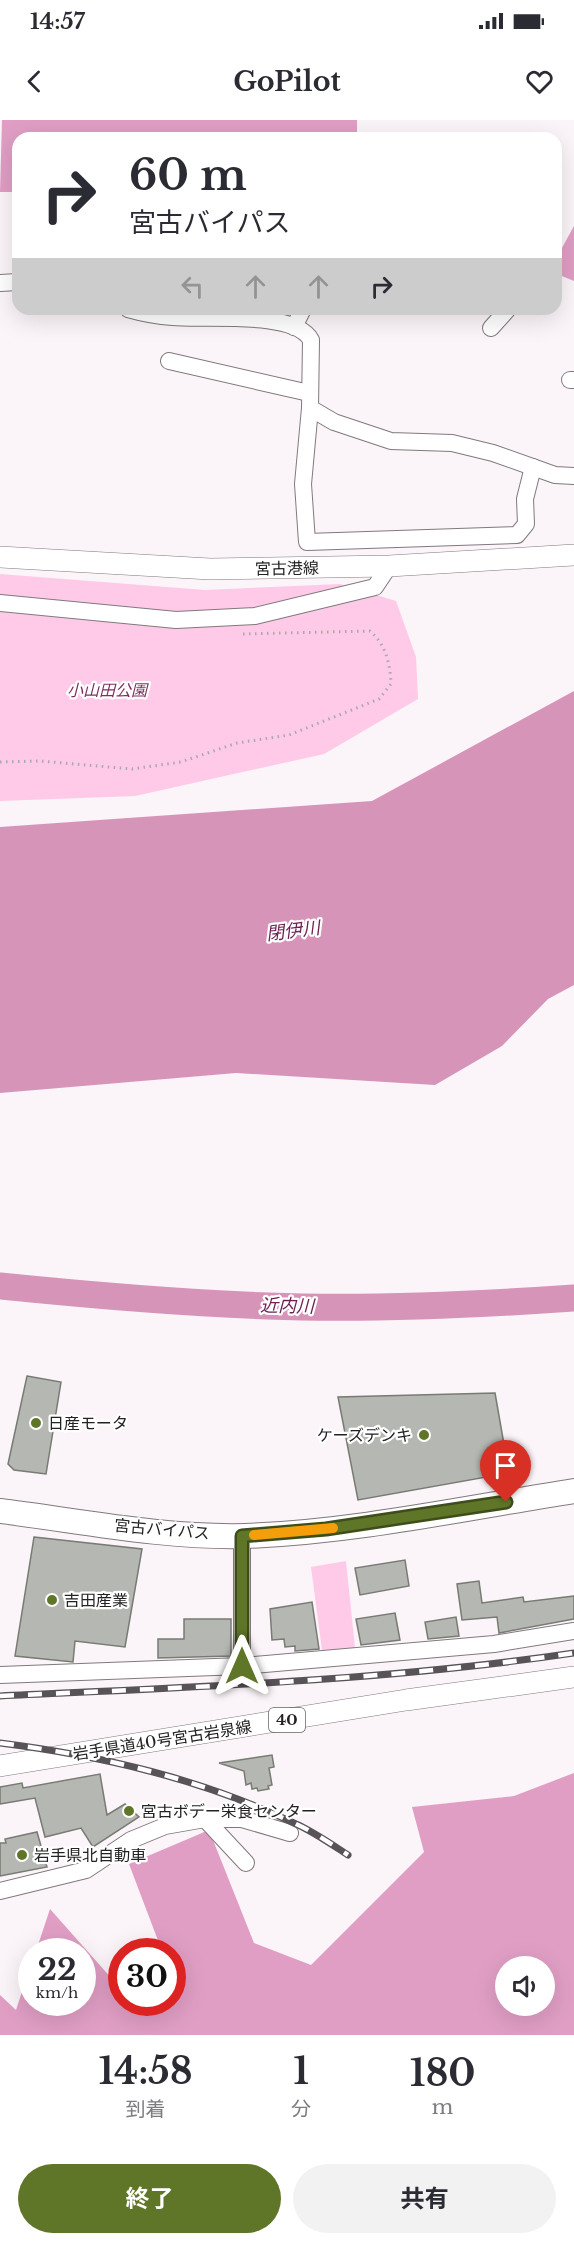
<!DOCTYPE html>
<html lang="ja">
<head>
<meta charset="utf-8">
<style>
  :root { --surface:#fff; --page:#f2f2f3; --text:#2b2b33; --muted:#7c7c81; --accent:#5f7628 }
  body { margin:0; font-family:"Libre Baskerville","Noto Sans JP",serif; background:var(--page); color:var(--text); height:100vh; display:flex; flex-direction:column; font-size:22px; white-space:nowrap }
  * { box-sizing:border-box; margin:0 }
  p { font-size:20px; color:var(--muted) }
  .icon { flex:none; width:33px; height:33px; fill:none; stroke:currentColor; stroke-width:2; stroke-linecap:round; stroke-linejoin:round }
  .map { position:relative; height:1915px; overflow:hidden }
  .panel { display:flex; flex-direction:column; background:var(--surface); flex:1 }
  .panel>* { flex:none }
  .top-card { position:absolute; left:12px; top:12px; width:550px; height:183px; border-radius:18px; box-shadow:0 6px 24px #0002; background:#fff; color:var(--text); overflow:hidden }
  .fabs { position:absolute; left:495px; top:1836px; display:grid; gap:12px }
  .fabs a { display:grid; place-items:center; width:60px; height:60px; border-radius:50%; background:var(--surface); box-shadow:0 6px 24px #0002; font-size:30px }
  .speed { position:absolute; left:18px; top:1818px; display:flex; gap:12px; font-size:30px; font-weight:700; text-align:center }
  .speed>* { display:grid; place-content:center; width:78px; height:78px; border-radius:50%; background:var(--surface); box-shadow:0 6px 24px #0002; line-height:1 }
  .speed small { font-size:15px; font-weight:400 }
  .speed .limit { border:9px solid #d22; background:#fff; color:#111 }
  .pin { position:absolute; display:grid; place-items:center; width:51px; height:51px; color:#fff; margin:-62px -26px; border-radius:50% 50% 50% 0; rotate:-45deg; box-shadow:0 0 6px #0007 }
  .pin .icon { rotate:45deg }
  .me { position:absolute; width:66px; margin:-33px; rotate:0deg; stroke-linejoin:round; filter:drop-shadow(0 0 4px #0008) }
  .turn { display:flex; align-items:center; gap:21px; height:126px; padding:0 18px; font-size:27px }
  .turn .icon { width:78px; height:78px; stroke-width:2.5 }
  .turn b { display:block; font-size:42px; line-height:51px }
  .lanes { display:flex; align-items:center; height:57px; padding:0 18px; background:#0003; justify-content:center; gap:30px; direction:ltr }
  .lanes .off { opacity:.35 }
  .eta { display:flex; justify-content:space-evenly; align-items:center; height:102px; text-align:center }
  .eta b { font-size:36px; font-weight:700; line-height:42px }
  .button { display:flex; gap:12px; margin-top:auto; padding:12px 18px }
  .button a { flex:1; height:69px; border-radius:36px; background:var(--accent); color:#fff; font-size:24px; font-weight:700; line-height:69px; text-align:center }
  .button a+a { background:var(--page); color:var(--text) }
  .status { display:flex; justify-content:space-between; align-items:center; height:42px; padding:0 30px; background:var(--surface); direction:ltr }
  .status svg { height:16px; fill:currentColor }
  header { display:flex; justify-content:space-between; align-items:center; height:78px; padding:0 18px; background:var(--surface); font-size:27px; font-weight:700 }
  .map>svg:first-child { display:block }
  .green { fill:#ffcae7 }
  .forest { fill:#e09ec4; fill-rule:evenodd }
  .water { fill:#d694b9 }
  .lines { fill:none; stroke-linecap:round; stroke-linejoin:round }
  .river { stroke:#d694b9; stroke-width:27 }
  .building { fill:#b5b8b2; stroke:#787a74; stroke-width:1.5 }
  .minor-casing { stroke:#80797d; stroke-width:18 }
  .major-casing { stroke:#80797d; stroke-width:22 }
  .highway-casing { stroke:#80797d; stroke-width:26 }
  .path { stroke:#aca7aa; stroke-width:3; stroke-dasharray:1.5 4.5; stroke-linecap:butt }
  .minor { stroke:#fff; stroke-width:16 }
  .major { stroke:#fff; stroke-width:21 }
  .highway { stroke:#fff; stroke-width:24 }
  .rail-casing { stroke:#575356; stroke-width:7 }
  .rail { stroke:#fff; stroke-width:4.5; stroke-dasharray:14; stroke-linecap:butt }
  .route-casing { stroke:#3e4d1a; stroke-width:15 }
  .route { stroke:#5f7628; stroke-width:10 }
  .slow { stroke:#f59e0b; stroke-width:10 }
  .poi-dot { fill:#5f7628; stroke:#fff; stroke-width:2 }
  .labels { text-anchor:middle; stroke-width:4.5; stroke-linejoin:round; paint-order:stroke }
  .shield { fill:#fff; stroke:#666465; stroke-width:1.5 }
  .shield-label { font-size:15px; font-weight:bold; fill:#242123 }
  .street-label { font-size:16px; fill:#242123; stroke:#fff }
  .park-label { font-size:16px; font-style:italic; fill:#7e3161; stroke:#fff }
  .poi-label { font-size:16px; fill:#242123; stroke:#fff; text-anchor:start }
  .water-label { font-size:18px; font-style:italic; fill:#6e2253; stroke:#fff }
</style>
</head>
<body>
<div class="status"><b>14:57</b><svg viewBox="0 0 49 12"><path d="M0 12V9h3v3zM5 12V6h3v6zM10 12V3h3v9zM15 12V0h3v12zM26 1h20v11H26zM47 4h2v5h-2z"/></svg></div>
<header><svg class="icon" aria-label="back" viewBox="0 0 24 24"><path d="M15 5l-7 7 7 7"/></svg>GoPilot<svg class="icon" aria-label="heart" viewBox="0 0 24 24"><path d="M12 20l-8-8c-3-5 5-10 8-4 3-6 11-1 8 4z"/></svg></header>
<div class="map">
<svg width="574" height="1915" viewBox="0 0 574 1915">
  <rect width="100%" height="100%" fill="#fbf4f8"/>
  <!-- green -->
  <g class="green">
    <path d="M0,454L205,470L340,464L396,481L416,537L418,579L324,634L135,676L0,681Z"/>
    <path d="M346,1441L355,1528L322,1530L311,1447Z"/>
  </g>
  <!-- forest -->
  <g class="forest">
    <path d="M2,0H357V18H176L175,15L169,18H18V72H0Z"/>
    <path d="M574,106V161L557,154V137Z"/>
    <path d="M574,1653V1915H0V1875L16,1890L31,1844L32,1882H82V1832L36,1831L50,1789L121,1869L122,1882L134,1883L141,1890L144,1883L172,1882V1832L162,1831L129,1744L209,1710L254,1823L311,1845L424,1732L412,1687L514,1676ZM506,1846H544V1886H506Z"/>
  </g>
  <!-- water -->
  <path class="water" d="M574,571V865L548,879L502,926L435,965L236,953L0,973V707L372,681Z"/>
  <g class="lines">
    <!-- river -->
    <path class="river" d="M0,1166C89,1175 179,1183 268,1186C370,1190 473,1185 574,1178"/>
  </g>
  <!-- building -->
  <g class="building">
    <path d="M27,1256L61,1262L46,1354L14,1350L8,1344Z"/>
    <path d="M495,1273L509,1353L358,1380L338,1277Z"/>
    <path d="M34,1417L142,1429L125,1527L75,1521L73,1542L15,1536Z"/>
    <path d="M405,1440L409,1466L360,1475L355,1448Z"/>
    <path d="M479,1461L482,1483L523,1477L524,1482L574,1476V1499L499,1513L497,1497L462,1500L457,1464Z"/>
    <path d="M312,1482L319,1529L295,1531V1526L285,1527L284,1519L272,1520L270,1489Z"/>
    <path d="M395,1493L400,1520L361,1525L356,1499Z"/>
    <path d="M456,1497L459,1516L428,1519L425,1502Z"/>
    <path d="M184,1499H231V1536L158,1538V1519H184Z"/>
    <path d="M272,1635L274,1647L269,1648L272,1665L268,1666L269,1669L258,1671L257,1668L252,1669L251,1663L246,1665L244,1651L219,1643Z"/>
    <path d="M100,1654L107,1695L125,1684L139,1697L93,1727L81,1708L45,1717L35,1678L0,1684V1667L22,1663L23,1668Z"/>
    <path d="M37,1712L47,1747L0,1756V1723H6L5,1719Z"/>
  </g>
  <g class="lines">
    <defs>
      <g id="minor">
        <path d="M0,163L18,162"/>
        <path d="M128,189C142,193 158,196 173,197C204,200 295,190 311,220L310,288L334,302L391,321L452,323L493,333L555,355L574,356"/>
        <path d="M294,207L303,189"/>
        <path d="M491,208L508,189"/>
        <path d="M169,241L309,273"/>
        <path d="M570,260H574"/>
        <path d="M310,288L303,364L307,422L517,415L526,404L525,379L533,347"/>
        <path d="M0,483L176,500L255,496L375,467L389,446"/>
        <path d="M242,1546V1416"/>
        <path d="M0,1555L242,1546L494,1524L574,1511"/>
        <path d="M205,1699L246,1743"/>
        <path d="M0,1771L86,1750L131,1720L165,1706L205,1699H242L290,1713"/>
      </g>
      <g id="major">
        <path d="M0,437L210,449L389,446L574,435"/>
        <path d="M0,1646L406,1580L574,1557"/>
      </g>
      <path id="highway" d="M0,1391C80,1401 164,1418 245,1416C355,1412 465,1388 574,1371"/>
    </defs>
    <!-- minor casing -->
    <use href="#minor" class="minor-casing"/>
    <!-- major casing -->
    <use href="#major" class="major-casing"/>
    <!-- highway casing -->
    <use href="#highway" class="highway-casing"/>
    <!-- path -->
    <path class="path" d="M0,642L40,641L132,649L181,642L237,623L289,615L379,579L391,564C390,543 386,525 370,511L241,514"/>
    <!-- minor -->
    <use href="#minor" class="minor"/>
    <!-- major -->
    <use href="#major" class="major"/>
    <!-- highway -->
    <use href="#highway" class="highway"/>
    <defs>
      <g id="rail">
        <path d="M0,1576C192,1567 384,1561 574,1533"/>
        <path d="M0,1623C103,1636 202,1659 296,1704C314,1712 331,1724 348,1735"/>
      </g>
    </defs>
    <!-- rail casing -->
    <use href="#rail" class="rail-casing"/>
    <!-- rail -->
    <use href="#rail" class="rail"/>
  </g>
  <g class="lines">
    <defs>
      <path id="route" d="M242,1546V1416L326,1409L506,1382"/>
    </defs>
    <!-- route casing -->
    <use href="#route" class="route-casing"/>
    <!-- route -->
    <use href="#route" class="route"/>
    <!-- slow -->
    <path class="slow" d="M254,1415L333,1408"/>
  </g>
  <!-- markers -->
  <g class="poi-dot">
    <circle cx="36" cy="1303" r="6"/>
    <circle cx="424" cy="1315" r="6"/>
    <circle cx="52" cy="1480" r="6"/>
    <circle cx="129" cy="1691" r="6"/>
    <circle cx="22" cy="1735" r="6"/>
  </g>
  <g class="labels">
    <!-- shield labels -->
    <rect class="shield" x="269" y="1588" width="36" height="24" rx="4.5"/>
    <g class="shield-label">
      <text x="287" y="1605">40</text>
    </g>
    <!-- street labels -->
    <g class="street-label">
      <text transform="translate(287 448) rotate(-1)" y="6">宮古港線</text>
      <text transform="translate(162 1409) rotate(5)" y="6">宮古バイパス</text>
      <text transform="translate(162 1620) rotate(-9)" y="6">岩手県道40号宮古岩泉線</text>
    </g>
    <!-- park labels -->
    <g class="park-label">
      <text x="107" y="576">小山田公園</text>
    </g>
    <!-- poi labels -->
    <g class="poi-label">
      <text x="48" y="1309">日産モータ</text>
      <text x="412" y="1321" text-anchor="end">ケーズデンキ</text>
      <text x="64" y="1486">吉田産業</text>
      <text x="141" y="1697">宮古ボデー栄食センター</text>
      <text x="34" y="1741">岩手県北自動車</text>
    </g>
    <!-- water labels -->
    <g class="water-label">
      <text transform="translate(293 811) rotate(-7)" y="6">閉伊川</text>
      <text transform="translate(287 1186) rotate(1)" y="6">近内川</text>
    </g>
  </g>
</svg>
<div class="fabs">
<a><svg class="icon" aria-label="sound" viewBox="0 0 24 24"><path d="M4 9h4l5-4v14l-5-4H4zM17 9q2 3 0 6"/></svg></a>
</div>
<div class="speed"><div>22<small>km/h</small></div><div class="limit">30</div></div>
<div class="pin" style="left:506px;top:1382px;background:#d93025"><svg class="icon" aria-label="arrive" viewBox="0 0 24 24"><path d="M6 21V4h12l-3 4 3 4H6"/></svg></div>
<svg class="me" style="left:242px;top:1546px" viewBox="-20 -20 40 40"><path d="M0-17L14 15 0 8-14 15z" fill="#5f7628" stroke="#fff" stroke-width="4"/></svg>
<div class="top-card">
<div class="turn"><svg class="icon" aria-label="right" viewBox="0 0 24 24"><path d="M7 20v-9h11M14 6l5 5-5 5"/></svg><div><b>60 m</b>宮古バイパス</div></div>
<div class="lanes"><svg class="icon off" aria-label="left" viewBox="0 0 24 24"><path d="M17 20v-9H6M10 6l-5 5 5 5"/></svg><svg class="icon off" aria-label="ahead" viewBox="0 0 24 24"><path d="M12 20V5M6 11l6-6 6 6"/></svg><svg class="icon off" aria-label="ahead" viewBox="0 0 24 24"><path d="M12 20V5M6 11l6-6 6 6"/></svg><svg class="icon" aria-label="right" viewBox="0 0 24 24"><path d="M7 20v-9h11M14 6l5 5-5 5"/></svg></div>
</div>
</div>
<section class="panel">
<div class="eta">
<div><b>14:58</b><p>到着</p></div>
<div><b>1</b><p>分</p></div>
<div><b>180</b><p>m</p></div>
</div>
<div class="button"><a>終了</a><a>共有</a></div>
</section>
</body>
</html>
